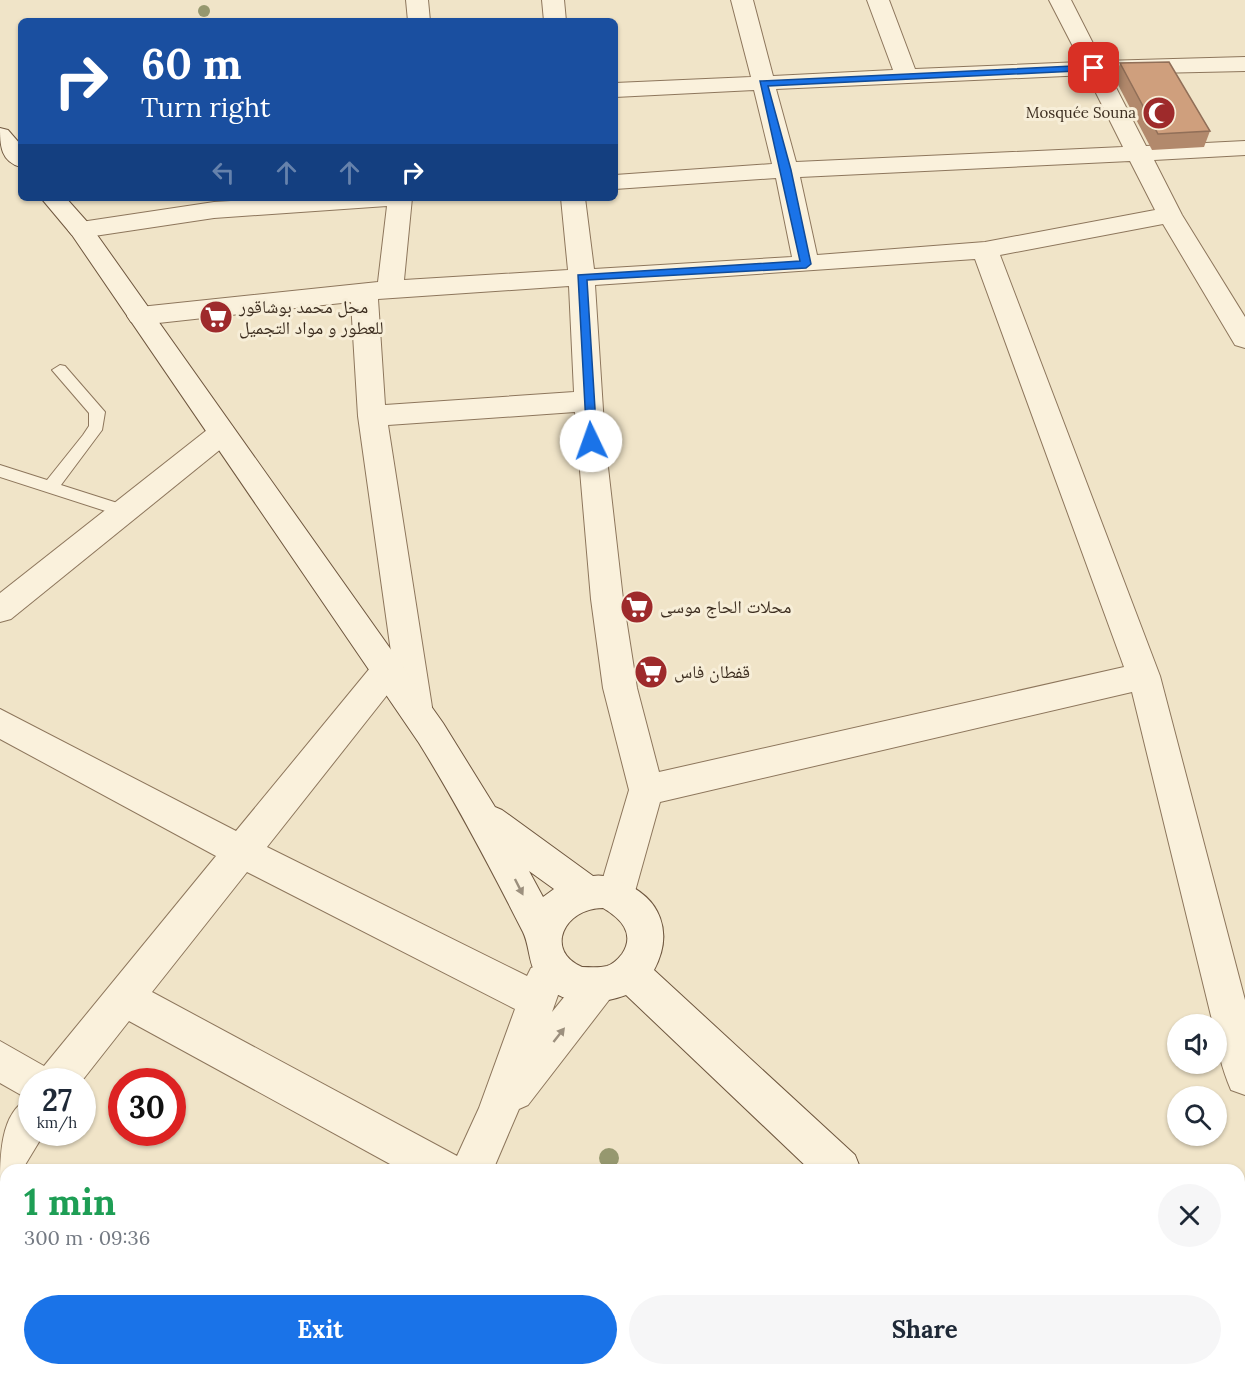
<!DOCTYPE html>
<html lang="en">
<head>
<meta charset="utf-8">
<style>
  :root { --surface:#fff; --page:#f6f6f7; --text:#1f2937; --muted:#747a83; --accent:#1a73e8 }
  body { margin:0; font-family:Lora,"Noto Naskh Arabic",serif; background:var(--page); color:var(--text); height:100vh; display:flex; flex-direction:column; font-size:22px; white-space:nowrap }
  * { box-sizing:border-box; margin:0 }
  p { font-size:20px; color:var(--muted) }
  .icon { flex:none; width:33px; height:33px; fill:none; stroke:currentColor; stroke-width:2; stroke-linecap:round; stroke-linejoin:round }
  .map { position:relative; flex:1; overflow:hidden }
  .side { position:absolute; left:0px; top:1164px; width:1245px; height:212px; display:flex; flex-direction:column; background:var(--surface); border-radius:18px 18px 0 0; box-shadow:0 2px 4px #0004 }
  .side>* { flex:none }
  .top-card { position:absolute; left:18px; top:18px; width:600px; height:183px; border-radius:9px; box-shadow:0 2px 4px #0004; background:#1a4fa0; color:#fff; overflow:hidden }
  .buttons { position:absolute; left:1167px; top:1014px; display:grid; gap:12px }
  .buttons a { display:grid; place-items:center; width:60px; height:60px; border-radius:50%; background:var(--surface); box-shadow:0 2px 4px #0004; font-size:30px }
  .speed { position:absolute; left:18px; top:1068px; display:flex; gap:12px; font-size:30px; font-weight:700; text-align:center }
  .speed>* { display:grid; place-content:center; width:78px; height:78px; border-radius:50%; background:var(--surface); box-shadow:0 2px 4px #0004; line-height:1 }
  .speed small { font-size:15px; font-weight:400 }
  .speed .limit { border:9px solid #d22; background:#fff; color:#111 }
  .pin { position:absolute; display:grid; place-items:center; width:51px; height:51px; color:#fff; margin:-26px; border-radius:12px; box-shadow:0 3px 9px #0006 }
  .me { position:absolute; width:66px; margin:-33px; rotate:357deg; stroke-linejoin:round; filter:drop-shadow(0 0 4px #0008) }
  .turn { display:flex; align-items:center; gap:21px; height:126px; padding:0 24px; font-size:27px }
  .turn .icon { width:78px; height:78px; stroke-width:2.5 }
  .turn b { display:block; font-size:42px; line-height:51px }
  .lanes { display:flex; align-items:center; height:57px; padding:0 24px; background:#0003; justify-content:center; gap:30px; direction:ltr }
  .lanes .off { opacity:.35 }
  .round { display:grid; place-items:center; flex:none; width:63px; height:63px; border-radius:32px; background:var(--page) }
  .overview { display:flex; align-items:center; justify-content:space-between; height:102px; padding:0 24px }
  h1 { font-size:36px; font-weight:800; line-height:45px; color:#1e9e55 }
  .cta { display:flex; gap:12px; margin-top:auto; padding:12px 24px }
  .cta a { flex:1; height:69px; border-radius:36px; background:var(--accent); color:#fff; font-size:24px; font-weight:800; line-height:69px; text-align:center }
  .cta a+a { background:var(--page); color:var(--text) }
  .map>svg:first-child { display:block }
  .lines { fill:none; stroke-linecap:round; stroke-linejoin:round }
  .lane-casing { stroke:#8d765c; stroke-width:2 }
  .street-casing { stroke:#8d765c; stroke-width:2 }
  .secondary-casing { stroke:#6f573f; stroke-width:2 }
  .lane { fill:#faf1dc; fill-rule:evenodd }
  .street { fill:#faf1dc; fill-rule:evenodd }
  .secondary { fill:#faf1dc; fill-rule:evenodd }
  .tree { fill:#96986f }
  .wall { fill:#b2896c }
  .building { fill:#cf9f7d; stroke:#916f58; stroke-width:1.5 }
  .oneway { fill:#9c907e }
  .route { fill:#1a73e8; stroke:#114b97; stroke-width:1.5 }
  .labels { text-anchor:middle; stroke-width:6; stroke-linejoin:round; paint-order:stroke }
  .far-poi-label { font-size:15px; fill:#3d2e20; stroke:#f7eed8; text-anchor:end }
  .poi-label { font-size:18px; fill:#3d2e20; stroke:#f7eed8; text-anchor:start }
</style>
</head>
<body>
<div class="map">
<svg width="1245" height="1375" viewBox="0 0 1245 1375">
  <rect width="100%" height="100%" fill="#f0e4c8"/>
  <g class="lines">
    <defs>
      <path id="lane" d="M60,365L65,366L105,412L102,430L61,485L130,507L132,511L130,515L124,517L0,477V465L47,480L83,435L89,426V413L52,370Z"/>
      <g id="street">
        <path d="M406,0H428L430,21H408Z"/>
        <path d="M542,0H564L566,21H544Z"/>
        <path d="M731,0H753L773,76L893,70L867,0H889L915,69L1081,62L1049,0H1071L1102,61L1245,57V71L1109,74L1146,146L1245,141V155L1154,160L1182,215L1245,317V348L1235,345L1163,224L1000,255L1160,676L1245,1000V1095L1231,1090C1222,1069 1216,1047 1216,1024H1213L1132,692L660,802L634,895L629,907L616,911L603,907L598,895L629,790L603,688L591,599L575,412L388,425L432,707L427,717L415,721L403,717L398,707L395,685L267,847L527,976L531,968L544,963L557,968L563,981L552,1012L583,974L596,969L609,974L615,987L609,1000L528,1105L519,1109L493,1170H401L129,1021L81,1082H32V1132H45L22,1170H6V1185L0,1188C0,1157 0,1113 28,1099L0,1083V1041L44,1066L216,856L0,739V709L236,831L375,662L387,658L392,659L358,416L351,302L140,325L131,322L127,316L131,310L140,307L378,282L387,206L214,218L81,238L72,235L68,230L72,225L81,222L214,202L282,198H412L404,280L568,270L561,198H585L594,269L792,257L776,178L615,189V175L772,164L754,90L615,97V83L751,77ZM1087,75L1123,147L796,162L776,89ZM1130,161L1155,210L985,242L817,255L800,177ZM975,259L1124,667L659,772L637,688L623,599L605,441L595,285ZM569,286L574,392L385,405L378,299ZM247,872L515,1009L479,1108L457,1156L152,992Z"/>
        <path d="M222,423L232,426L236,433L232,440L11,619L0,622V593L212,426Z"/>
        <path d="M0,1240L6,1242V1285L0,1283Z"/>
        <path d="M146,1370H197L199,1375H148Z"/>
        <path d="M356,1370H401L399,1375H354Z"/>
        <path d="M806,1370H850L848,1375H804Z"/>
      </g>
      <g id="secondary">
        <path d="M0,128L8,130L21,145V167C1,162 0,146 0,128Z"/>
        <path d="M41,198H66L90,225L443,723L495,807L502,810L593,876C603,874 611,878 621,882C661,897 674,933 654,970L855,1155L861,1170H810L626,995C602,1004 570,1007 548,988C526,970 532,951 523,932C490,867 457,804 419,743L72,235ZM529,871L554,889L543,897ZM603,908C620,918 636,933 622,954C618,959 613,964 607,966C599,968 590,967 582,967C544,951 564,908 603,908Z"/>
        <path d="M1032,1370H1080L1082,1375H1034Z"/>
      </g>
    </defs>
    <!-- lane casing -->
    <use href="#lane" class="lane-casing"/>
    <!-- street casing -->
    <use href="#street" class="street-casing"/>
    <!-- secondary casing -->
    <use href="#secondary" class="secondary-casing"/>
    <!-- lane -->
    <use href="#lane" class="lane"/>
    <!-- street -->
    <use href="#street" class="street"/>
    <!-- secondary -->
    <use href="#secondary" class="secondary"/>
  </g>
  <!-- trees -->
  <g class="tree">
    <circle cx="204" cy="11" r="6"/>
    <circle cx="609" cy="1158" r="10"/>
  </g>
  <!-- wall -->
  <path class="wall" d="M1120,63L1210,131L1204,147L1152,150L1115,79Z"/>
  <!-- building -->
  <path class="building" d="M1169,62L1210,131L1158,134L1120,63Z"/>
  <!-- one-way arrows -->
  <defs><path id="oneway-solid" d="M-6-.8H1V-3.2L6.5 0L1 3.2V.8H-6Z" transform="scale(1.5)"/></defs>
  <g class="oneway">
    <use href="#oneway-solid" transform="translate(519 887) rotate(63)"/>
    <use href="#oneway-solid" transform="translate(559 1035) rotate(-52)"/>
  </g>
  <!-- route -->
  <path class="route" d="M1094,65L1098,68L1097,70L768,86L791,170L811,264L806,268L587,280L597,441L591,445L587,444L578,275L800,261L760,81Z"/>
  <!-- icons -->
  <defs>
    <symbol id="mosque-disc" viewBox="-11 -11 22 22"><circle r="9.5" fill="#9e2a2b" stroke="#f7eed8"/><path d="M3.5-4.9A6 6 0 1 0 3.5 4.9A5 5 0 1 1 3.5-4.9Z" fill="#fff"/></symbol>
    <symbol id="supermarket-disc" viewBox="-11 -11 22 22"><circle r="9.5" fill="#9e2a2b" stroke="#f7eed8"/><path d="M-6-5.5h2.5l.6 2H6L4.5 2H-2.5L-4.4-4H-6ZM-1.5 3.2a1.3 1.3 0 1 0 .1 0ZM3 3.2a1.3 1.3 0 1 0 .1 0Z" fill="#fff"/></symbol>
  </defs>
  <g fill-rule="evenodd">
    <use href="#mosque-disc" x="1140" y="94" width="38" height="38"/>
    <use href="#supermarket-disc" x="197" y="298" width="38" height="38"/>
    <use href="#supermarket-disc" x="618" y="588" width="38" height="38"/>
    <use href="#supermarket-disc" x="632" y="653" width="38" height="38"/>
  </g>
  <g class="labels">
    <!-- far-poi labels -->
    <g class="far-poi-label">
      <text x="1136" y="118">Mosquée Souna</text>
    </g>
    <!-- poi labels -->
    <g class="poi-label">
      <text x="239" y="313">محل محمد بوشاقور<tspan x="239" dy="21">للعطور و مواد التجميل</tspan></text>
      <text x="660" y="613">محلات الحاج موسى</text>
      <text x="674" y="678">قفطان فاس</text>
    </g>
  </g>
</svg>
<div class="buttons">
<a><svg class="icon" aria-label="sound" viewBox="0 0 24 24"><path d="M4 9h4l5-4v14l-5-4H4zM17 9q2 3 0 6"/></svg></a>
<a><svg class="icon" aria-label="search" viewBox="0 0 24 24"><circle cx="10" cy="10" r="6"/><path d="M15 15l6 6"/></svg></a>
</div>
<div class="speed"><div>27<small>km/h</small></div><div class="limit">30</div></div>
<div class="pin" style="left:1094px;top:68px;background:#d93025"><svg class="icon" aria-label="arrive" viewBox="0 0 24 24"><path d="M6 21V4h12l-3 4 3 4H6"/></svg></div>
<svg class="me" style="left:591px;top:441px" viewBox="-20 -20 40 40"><circle r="19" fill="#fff"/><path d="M0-13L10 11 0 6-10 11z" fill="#1a73e8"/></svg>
<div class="top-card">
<div class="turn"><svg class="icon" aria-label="right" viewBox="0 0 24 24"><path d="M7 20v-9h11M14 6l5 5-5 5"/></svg><div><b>60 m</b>Turn right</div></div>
<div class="lanes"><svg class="icon off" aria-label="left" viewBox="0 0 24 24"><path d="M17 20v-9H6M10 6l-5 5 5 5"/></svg><svg class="icon off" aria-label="ahead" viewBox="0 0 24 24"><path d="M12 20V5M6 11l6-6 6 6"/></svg><svg class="icon off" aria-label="ahead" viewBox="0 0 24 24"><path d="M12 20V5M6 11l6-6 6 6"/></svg><svg class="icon" aria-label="right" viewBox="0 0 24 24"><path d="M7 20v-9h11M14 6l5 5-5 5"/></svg></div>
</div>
<section class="side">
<div class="overview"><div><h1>1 min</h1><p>300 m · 09:36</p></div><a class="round"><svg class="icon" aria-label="close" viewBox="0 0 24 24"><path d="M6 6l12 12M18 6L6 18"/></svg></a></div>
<div class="cta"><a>Exit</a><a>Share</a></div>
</section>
</div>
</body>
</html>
